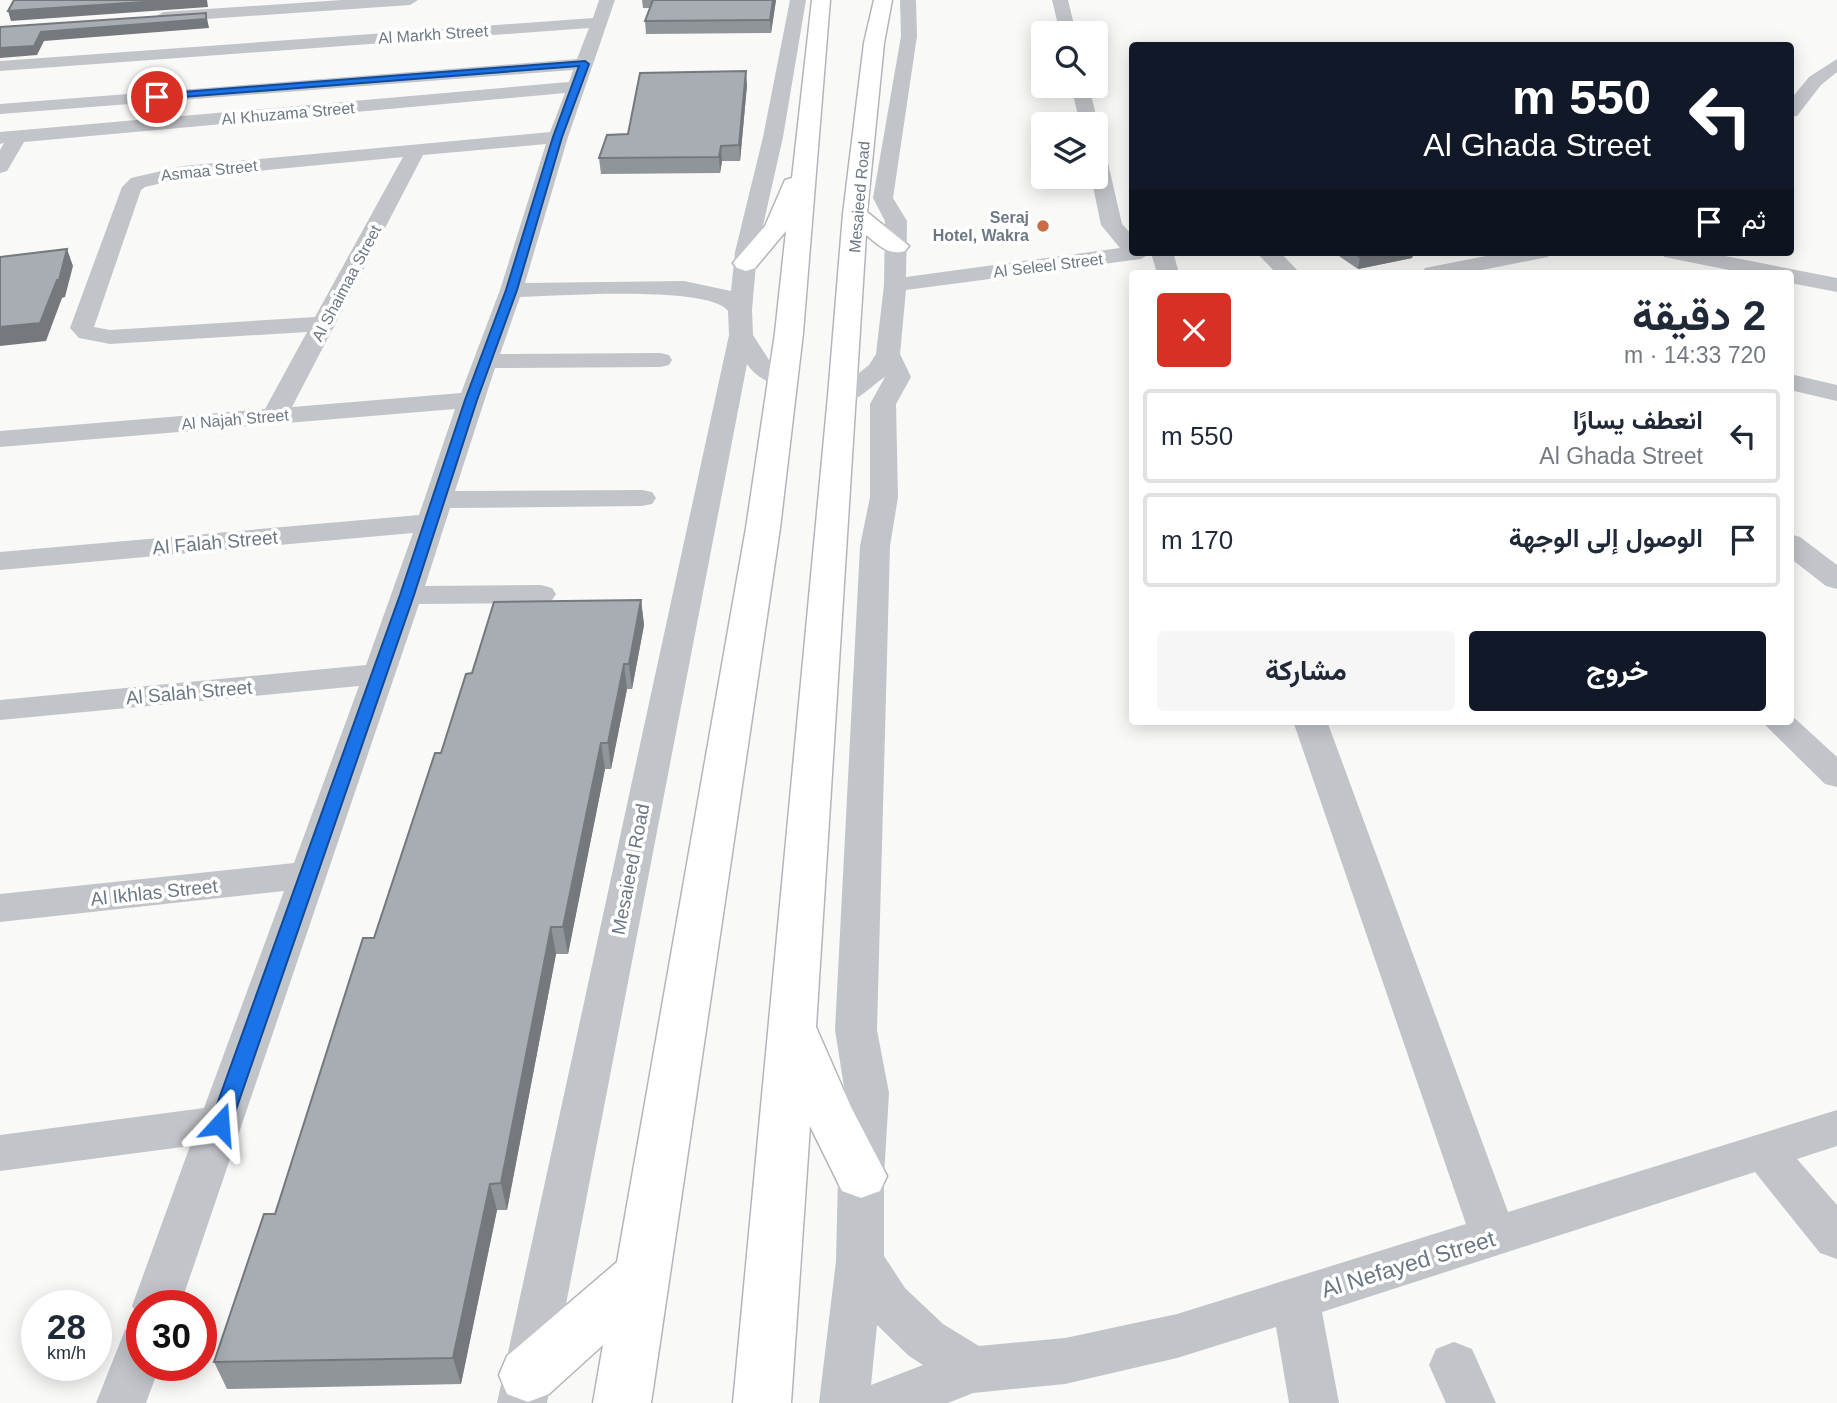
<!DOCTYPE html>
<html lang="ar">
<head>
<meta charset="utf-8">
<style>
  :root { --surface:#fff; --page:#f6f6f7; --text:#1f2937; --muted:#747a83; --line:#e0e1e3; --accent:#111827 }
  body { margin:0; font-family:Arial,Vazirmatn,sans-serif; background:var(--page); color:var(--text); direction:rtl; height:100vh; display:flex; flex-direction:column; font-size:26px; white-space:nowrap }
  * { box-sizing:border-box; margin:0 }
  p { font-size:23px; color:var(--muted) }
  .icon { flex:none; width:38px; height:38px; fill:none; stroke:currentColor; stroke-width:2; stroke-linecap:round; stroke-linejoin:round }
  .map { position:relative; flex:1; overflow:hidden; direction:ltr }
  .drawer { position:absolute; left:1129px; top:270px; width:665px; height:455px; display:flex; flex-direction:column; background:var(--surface); border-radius:7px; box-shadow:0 4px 18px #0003; direction:rtl }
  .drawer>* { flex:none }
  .banner { position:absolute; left:1129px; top:42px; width:665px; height:214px; border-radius:7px; box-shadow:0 4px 18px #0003; direction:rtl; background:#111827; color:#fff; overflow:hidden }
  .fabs { position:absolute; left:1031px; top:21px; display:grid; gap:14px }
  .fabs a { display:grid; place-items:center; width:77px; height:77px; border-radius:7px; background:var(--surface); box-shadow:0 4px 18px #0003; font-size:35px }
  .speed { position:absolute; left:21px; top:1290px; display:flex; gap:14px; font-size:35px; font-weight:700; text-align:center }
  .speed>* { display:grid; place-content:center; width:91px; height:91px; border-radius:50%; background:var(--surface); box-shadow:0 4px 18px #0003; line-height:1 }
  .speed small { font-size:18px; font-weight:400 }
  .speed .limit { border:10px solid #d22; background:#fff; color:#111 }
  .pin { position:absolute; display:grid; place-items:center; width:60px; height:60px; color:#fff; margin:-30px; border:4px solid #fff; border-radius:50%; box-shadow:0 2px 7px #0007 }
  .me { position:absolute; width:77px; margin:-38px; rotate:19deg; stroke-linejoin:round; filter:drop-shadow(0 0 5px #0008) }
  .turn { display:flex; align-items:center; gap:24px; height:147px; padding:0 28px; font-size:32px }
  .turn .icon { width:91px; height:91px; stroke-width:2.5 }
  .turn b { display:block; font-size:49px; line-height:60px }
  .then { display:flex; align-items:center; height:66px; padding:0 28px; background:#0003; gap:14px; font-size:26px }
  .round { display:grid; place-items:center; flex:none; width:74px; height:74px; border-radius:7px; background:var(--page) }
  .head { display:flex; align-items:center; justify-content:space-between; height:119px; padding:0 28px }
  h1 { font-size:42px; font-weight:700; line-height:52px }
  .button { display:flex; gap:14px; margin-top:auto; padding:14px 28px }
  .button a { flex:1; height:80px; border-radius:7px; background:var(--accent); color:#fff; font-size:28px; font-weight:700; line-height:80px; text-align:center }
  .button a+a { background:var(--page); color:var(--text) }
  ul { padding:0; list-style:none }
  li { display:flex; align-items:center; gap:21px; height:94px; margin:0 14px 10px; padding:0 14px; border:4px solid var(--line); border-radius:7px }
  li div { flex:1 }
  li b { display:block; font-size:26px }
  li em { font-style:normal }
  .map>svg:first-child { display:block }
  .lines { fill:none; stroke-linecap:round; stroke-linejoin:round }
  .highway-casing { stroke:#b3b6b9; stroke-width:3 }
  .street { fill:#c1c4c8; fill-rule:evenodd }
  .highway { fill:#fff; fill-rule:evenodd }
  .wall { fill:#90959a }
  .shaded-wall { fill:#75797d }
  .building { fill:#a7adb3; stroke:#75797d; stroke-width:2 }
  .route { fill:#1a73e8; stroke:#114b97; stroke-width:2 }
  .poi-dot { fill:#cd6c43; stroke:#fff; stroke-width:2.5 }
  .labels { text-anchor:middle; stroke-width:7; stroke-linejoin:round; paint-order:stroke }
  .far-street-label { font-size:16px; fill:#6c7884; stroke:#fff }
  .far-poi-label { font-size:16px; font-weight:bold; fill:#6c7884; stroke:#fff; text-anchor:end }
  .street-label { font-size:19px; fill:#6c7884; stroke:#fff }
  .near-street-label { font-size:23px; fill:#6c7884; stroke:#fff }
</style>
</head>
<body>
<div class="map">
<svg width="1837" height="1403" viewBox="0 0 1837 1403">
  <rect width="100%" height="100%" fill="#f9f9f7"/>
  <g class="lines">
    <defs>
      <g id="highway">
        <path d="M812,0H830L803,333L780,528L651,1403H593L603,1345L549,1394L528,1402L507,1394L499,1375L507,1356L617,1262L746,528L775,333L786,231L755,268L746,271L737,268L733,263L765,226L785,180L792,178Z"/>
        <path d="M874,0H892L884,43L867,212L909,246L905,251C888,256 879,245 866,235L816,1027L851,1107L887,1176L880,1191L861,1198L842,1191L810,1126L791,1403H733L828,396L843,214L864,43Z"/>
      </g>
    </defs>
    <!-- highway casing -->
    <use href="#highway" class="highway-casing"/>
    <!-- street -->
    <g class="street">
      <path d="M342,0H418L410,5L163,22L155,17L163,12Z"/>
      <path d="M599,0H615L568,137L525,283L684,281L731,291L735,252L763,137L790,0H806L783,137L757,252L752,310L753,335L769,360L795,379L791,384C775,388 756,378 747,364L547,1403H497L729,335L728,311C709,285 556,296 520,297L500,354L660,353L669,355L672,360L669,365L660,367L495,368L455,491L642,490L652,492L656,498L652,504L642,506L450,508L425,586L541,585L552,588L556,594L552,600L541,603L419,604L180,1306H142V1322L132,1306L190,1146L0,1171V1135L204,1108L284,891L0,922V894L294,863L359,686L0,720V700L366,665L413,533L0,570V552L419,515L455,409L0,447V431L265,409L307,332L110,344L79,338L70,328L122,187L131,178L183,166L550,132L565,93L24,142L7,171L0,173V150L4,143L0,144V132L569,82L573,70L0,114V104L577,59L589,28L0,71V61L593,18ZM546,144L500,290L461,393L292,407L423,155ZM403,157L315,317L110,330L94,327L141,190L145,187L183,178Z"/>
      <path d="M900,0H916L917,36L893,198L907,221L906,277L1120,248L1101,225L1091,177H1096V148L1106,154L1122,224L1132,235V252H1173L1179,273H1157L1151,253L1141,259L906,290L900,354L911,377L896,404L898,497L890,546L877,1030L889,1093L884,1176V1256L905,1288L943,1324L979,1346L1065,1338L1177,1314L1466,1224L1293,721H1327L1508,1212L1837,1110V1146L1797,1159L1837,1205V1259L1820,1253L1755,1172L1322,1312L1339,1403H1289L1276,1327L1177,1358L1065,1384L973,1393L948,1403H819L836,1261L838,1176L845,1093L835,1030L860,546L870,497V404L885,377C869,387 855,407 834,401L830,396L869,365L876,354L884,285L885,221L873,198L901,36ZM877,1325L909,1356L923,1365L871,1385Z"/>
      <path d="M1052,0H1068L1076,33H1060Z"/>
      <path d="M1837,59V72L1821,85L1797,116L1790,117V100L1809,77Z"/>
      <path d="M1071,86H1089L1098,124L1096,128V124H1080Z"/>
      <path d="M1256,252H1280L1300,273H1276Z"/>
      <path d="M1506,252H1551L1548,257L1467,273H1422L1425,268Z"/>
      <path d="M1661,252H1705L1837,278V292L1790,283V273H1744L1664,257Z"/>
      <path d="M1790,374L1837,385V401L1790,390Z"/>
      <path d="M1790,534L1800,537L1837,565V589L1826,586L1790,558Z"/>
      <path d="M1790,714L1837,757V787L1825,784L1761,721H1790Z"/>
      <path d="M142,1323V1365H160L146,1403H96L125,1330Z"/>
      <path d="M1454,1342L1472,1349L1496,1403H1446L1429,1365L1436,1349Z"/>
    </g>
    <!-- highway -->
    <use href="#highway" class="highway"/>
  </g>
  <!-- wall -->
  <g class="wall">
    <path d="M642,0H776L771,33L646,34L645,21L650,8H643Z"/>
    <path d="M747,85L740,161H722L720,173L601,174L599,158L628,134Z"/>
    <path d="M1333,252H1414L1412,258L1358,269Z"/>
    <path d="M641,600L644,625L632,689H627L611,769H605L568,954H556L507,1210H497L461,1384L227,1389L214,1362L275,1214L441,753L472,673Z"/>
  </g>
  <!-- shaded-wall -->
  <g class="shaded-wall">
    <path d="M174,0H207L208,7L11,21L8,11Z"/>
    <path d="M773,0H776L771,33L770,20Z"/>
    <path d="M206,13L209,28L44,41L37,55L0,58V48L41,32Z"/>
    <path d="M746,71L747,85L740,161L739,145Z"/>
    <path d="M721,146L722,161L720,173L719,157Z"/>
    <path d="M67,249L73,266L65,297L62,298L46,341L0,346V327L57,280Z"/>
    <path d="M1387,252H1414L1412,258L1358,269L1360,257Z"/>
    <path d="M641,600L644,625L632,689L629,664Z"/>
    <path d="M624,664L627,689L611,769L608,743Z"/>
    <path d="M601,743L605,769L568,954L563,927Z"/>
    <path d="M551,927L556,954L507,1210L501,1183Z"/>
    <path d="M490,1184L497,1210L461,1384L453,1358Z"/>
  </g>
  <!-- building -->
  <g class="building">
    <path d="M14,0H174L8,11Z"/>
    <path d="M653,0H773L770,20L645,21Z"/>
    <path d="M206,13V19L41,32L34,46L0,48V27Z"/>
    <path d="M746,71L739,145L721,146L719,157L599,158L607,135L628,134L640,73Z"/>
    <path d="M67,249L59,280H57L40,323L0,327V257Z"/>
    <path d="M1352,252H1387L1360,257Z"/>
    <path d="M641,600L629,664H624L608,743H601L563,927H551L501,1183L490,1184L453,1358L214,1362L264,1214H275L363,938H374L435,753H441L466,674L472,673L494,602Z"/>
  </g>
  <!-- route -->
  <path class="route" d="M585,61L589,64L562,137L517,290L477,400L414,595L231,1124L228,1130L220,1133L213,1130L210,1124L400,595L465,400L506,290L553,137L579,66L157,99L153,97L157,94Z"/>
  <!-- markers -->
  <circle class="poi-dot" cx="1043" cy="226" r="7"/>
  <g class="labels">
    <!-- far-street labels -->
    <g class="far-street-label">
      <text transform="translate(433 34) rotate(-4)" y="6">Al Markh Street</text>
      <text transform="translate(288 113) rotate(-5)" y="6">Al Khuzama Street</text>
      <text transform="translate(209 170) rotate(-6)" y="6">Asmaa Street</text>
      <text transform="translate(859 197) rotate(-85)" y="6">Mesaieed Road</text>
      <text transform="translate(1048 265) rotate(-7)" y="6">Al Seleel Street</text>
      <text transform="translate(346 283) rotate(-62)" y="6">Al Shaimaa Street</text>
      <text transform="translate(235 419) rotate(-5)" y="6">Al Najah Street</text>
    </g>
    <!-- far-poi labels -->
    <g class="far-poi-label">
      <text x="1029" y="223">Seraj<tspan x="1029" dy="18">Hotel, Wakra</tspan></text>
    </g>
    <!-- street labels -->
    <g class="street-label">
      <text transform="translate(215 542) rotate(-5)" y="7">Al Falah Street</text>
      <text transform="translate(189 692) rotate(-5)" y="7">Al Salah Street</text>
      <text transform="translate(630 869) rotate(-79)" y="7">Mesaieed Road</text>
      <text transform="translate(154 892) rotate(-6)" y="7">Al Ikhlas Street</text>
    </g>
    <!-- near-street labels -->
    <g class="near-street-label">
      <text transform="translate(1408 1264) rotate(-17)" y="8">Al Nefayed Street</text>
    </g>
  </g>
</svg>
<div class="fabs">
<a><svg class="icon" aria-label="search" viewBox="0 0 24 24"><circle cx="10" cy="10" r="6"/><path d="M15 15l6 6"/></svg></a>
<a><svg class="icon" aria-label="layers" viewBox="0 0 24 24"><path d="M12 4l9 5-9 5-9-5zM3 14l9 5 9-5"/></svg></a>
</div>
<div class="speed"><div>28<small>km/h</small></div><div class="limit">30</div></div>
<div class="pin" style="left:157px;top:97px;background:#d93025"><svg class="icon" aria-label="arrive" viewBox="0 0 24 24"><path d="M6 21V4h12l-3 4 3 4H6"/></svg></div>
<svg class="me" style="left:220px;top:1124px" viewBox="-20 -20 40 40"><path d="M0-17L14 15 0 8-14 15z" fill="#1a73e8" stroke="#fff" stroke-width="4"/></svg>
<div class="banner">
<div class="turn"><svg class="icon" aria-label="left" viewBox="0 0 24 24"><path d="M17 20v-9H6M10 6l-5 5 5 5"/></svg><div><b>550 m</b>Al Ghada Street</div></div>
<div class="then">ثم<svg class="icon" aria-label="arrive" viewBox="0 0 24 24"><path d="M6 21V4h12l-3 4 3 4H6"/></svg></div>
</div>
<section class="drawer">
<div class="head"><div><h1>2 دقيقة</h1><p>720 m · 14:33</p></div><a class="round" style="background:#d93025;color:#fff"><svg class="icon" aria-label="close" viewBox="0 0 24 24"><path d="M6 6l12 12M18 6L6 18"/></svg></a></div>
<ul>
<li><svg class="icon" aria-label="left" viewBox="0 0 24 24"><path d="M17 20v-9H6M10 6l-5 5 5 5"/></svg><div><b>انعطف يسارًا</b><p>Al Ghada Street</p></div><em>550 m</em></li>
<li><svg class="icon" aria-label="arrive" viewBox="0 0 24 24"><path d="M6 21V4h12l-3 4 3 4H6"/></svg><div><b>الوصول إلى الوجهة</b></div><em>170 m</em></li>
</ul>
<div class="button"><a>خروج</a><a>مشاركة</a></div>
</section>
</div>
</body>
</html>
